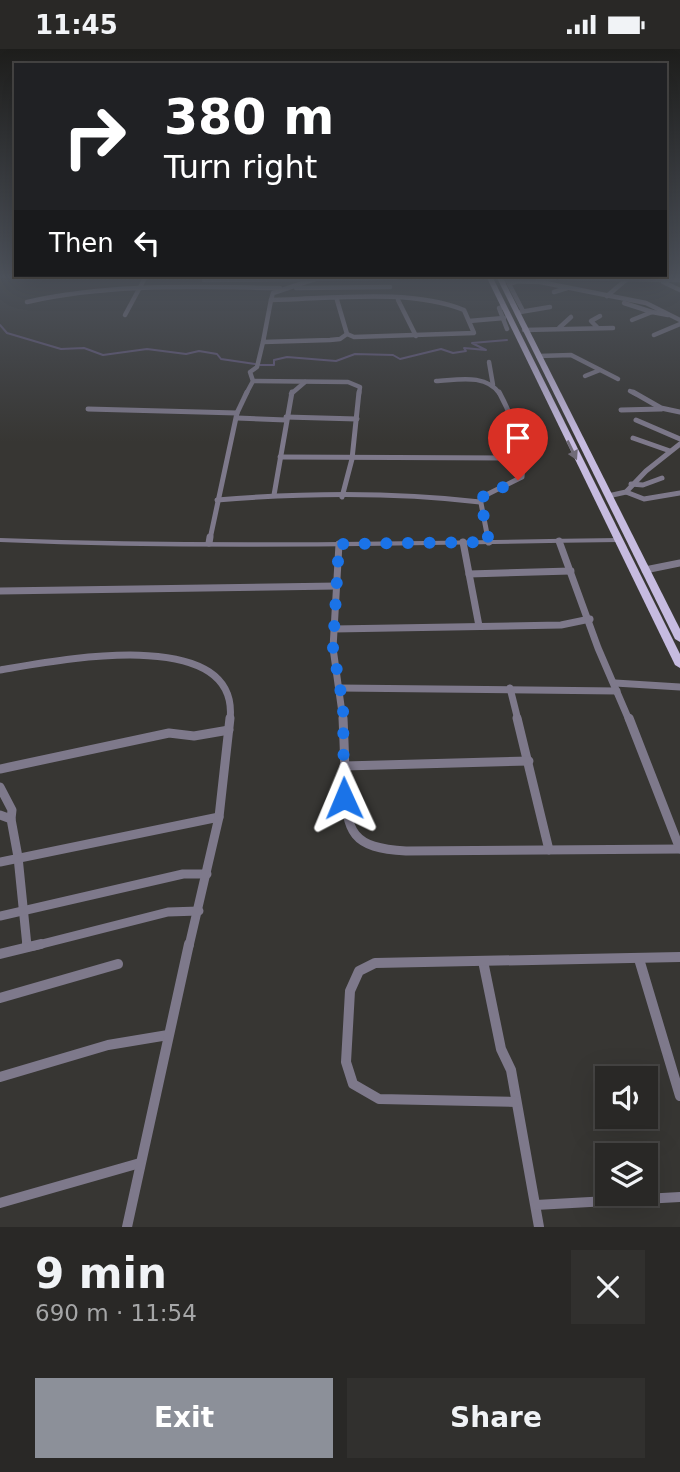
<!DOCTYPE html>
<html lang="en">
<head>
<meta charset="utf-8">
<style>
  :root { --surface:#292826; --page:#31302e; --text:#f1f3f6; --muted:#a5a6a7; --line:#454443; --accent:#8c9099 }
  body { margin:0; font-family:"DejaVu Sans",sans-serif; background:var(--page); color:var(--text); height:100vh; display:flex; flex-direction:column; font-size:26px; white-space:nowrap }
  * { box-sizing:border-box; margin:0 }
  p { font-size:23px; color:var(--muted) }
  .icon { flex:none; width:38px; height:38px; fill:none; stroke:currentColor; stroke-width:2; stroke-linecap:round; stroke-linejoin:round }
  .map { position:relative; height:1178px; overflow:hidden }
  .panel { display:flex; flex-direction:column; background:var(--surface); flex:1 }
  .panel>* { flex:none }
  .hud { position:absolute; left:14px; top:14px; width:653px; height:214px; border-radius:0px; box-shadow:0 7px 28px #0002,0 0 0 2px var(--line); background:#202124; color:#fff; overflow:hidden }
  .fabs { position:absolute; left:595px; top:1017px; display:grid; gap:14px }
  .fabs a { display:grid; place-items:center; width:63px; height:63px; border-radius:0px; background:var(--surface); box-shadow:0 7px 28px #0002,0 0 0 2px var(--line); font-size:35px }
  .pin { position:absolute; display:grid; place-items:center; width:60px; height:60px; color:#fff; margin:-72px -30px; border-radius:50% 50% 50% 0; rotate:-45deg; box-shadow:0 0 7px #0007 }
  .pin .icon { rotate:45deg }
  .me { position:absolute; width:77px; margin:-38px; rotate:359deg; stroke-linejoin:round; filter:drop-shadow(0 0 5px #0008) }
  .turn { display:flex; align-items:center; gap:24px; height:147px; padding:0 35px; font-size:32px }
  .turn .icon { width:91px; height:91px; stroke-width:2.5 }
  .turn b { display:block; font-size:49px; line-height:60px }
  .then { display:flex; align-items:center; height:66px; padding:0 35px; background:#0003; gap:14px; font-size:26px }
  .round { display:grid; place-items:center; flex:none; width:74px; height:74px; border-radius:0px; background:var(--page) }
  .headline { display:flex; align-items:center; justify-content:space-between; height:119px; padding:0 35px }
  h1 { font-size:42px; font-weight:700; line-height:52px }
  .primary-button { display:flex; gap:14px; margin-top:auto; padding:14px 35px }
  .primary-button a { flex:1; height:80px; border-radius:0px; background:var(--accent); color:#fff; font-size:28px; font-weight:700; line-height:80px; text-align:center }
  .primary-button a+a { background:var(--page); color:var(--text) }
  .status { display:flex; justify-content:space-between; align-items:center; height:49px; padding:0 35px; background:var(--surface); direction:ltr }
  .status svg { height:19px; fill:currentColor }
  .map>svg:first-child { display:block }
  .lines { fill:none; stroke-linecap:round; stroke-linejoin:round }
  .stream { stroke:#675b81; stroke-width:2 }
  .minor-far4 { stroke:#7e798b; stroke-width:4.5 }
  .minor-far3 { stroke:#7e798b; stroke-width:5 }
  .minor-far2 { stroke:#7e798b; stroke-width:7 }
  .minor-far1 { stroke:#7e798b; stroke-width:9 }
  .minor { stroke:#7e798b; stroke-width:10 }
  .tertiary { fill:#7e798b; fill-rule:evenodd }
  .primary { fill:#c6bbe0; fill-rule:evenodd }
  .oneway { fill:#706b78 }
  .route { stroke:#1a73e8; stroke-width:12; stroke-dasharray:0 21.6 }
</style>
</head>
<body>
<div class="status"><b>11:45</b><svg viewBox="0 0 49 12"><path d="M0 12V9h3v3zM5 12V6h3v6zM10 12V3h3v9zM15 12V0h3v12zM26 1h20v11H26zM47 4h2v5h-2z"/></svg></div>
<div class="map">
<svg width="680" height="1178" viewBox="0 0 680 1178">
  <rect width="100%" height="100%" fill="#373633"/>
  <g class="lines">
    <!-- stream -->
    <g class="stream">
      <path d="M0,276L7,284L61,300L84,299L103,306L147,300L186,305L199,302L217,305L221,310L255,315"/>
      <path d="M260,316H274V311L287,308L336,312L355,305L393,306L400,310L441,300L453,304L466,302L464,299L486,301L472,294L507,291"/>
    </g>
    <!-- minor-far4 -->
    <g class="minor-far4">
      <path d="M560,229L680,231"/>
      <path d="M315,230L273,244L271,251C330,250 409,239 464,261L474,284L354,288L347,285L337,251"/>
      <path d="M538,230L555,229"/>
      <path d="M204,231L395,229"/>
      <path d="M501,232L540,233L646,254L680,271"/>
      <path d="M515,233L509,235L523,262"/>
      <path d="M663,233L680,241"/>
      <path d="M296,239L390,238"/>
      <path d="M554,243L567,239"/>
      <path d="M607,247L627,230"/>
      <path d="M271,251L263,293L330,291L340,290L347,285"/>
      <path d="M398,251L416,287"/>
      <path d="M27,253C111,234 195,238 280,239"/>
      <path d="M624,254L652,263"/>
      <path d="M504,258L499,259L507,280"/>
      <path d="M520,263L550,258"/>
      <path d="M125,266L145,229"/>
      <path d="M632,271L652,263L668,266"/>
      <path d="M469,272L504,269"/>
      <path d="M597,278L591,272L600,267"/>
      <path d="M559,279L571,268"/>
      <path d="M524,281L613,279"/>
      <path d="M654,286L680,275"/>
      <path d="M538,307L571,306L618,330"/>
      <path d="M489,313L493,336"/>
      <path d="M585,327L600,321"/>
      <path d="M253,332L348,333L360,338L359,345"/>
      <path d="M436,332C457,331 486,324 500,345"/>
      <path d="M630,342L636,345"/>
      <path d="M246,345L253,332L250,323L257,318L263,293"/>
      <path d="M291,345L305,333"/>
    </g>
    <!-- minor-far3 -->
    <g class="minor-far3">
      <path d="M633,343L661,359L680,363"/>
      <path d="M88,360L237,364L210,490"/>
      <path d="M621,361L661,360"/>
      <path d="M237,364L247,343"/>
      <path d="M286,368L357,370"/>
      <path d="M237,369L286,371"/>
      <path d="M636,371L680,390"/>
      <path d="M633,389L670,402"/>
      <path d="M280,408L522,409"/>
      <path d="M631,435L643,436L662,429"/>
      <path d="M626,443L644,450L680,444"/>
      <path d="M274,446L292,343"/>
      <path d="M608,447L626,443L646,422L680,395"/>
      <path d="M342,448L352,410L359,343"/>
      <path d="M217,451C302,444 395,443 480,453"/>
      <path d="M488,490L480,449L522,428C525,401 512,367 499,343"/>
    </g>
    <!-- minor-far2 -->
    <g class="minor-far2">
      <path d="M488,488L489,493"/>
      <path d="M559,492L598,599L629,671"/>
      <path d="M463,493L479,577"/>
      <path d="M209,494L210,488"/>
      <path d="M339,495L333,599L343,671"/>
      <path d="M645,521L680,514"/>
      <path d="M469,525L571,522"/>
      <path d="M0,542L337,537"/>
      <path d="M334,580L561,576L590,570"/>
      <path d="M0,621C54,612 241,574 230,671"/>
      <path d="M615,634L680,638"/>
      <path d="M339,639L617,642"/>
      <path d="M510,639L518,671"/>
    </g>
    <!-- minor-far1 -->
    <g class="minor-far1">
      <path d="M343,669C344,691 345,712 345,734C346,784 352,799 406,802L680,800"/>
      <path d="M517,669L549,801"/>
      <path d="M629,669L680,800"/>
      <path d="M344,717L529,712"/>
      <path d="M0,720L169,684L194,687L229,681"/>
      <path d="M0,738L12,761L11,770"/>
      <path d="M0,766L11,770L18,808L27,897"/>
      <path d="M0,813L219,768"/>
      <path d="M0,867L183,825H207"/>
      <path d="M34,897L168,863L199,862"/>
      <path d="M189,897L219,768L230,669"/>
    </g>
    <!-- minor -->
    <g class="minor">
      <path d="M27,895V898"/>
      <path d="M0,905L41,895"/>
      <path d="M639,910L680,1047"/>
      <path d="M483,912L501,1000L511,1021L539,1178"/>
      <path d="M0,949L118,915"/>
      <path d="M0,1028L108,996L168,986"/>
      <path d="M516,1053L379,1050L353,1035L346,1013L350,942L359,922L375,914L680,908"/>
      <path d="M0,1154L140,1114"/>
      <path d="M536,1156L680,1148"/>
      <path d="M127,1178L189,895"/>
    </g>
    <!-- tertiary -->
    <path class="tertiary" d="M0,489C206,497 413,492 619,489L623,491L619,493C413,496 206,502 0,493Z"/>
    <!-- primary -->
    <g class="primary">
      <path d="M487,229H493L680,605V619L675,616Z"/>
      <path d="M497,229H503L680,580V593L675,590Z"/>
    </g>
  </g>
  <!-- one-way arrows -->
  <defs><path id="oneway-solid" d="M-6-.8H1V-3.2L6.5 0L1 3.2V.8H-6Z" transform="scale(1.75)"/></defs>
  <use class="oneway" href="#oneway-solid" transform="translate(572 401) rotate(64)"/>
  <!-- sky -->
  <linearGradient id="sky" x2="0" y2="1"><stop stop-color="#1e1e1c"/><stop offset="0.58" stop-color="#4d525b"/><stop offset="1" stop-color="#4d525b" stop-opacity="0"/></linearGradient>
  <rect width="680" height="393" fill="url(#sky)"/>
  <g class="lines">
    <!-- route -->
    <path class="route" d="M344,749L343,656L333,599L339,495L489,493L480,449L518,431"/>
  </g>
</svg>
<div class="fabs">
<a><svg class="icon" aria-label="sound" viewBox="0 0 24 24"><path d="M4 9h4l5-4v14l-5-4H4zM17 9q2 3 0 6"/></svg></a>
<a><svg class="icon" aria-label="layers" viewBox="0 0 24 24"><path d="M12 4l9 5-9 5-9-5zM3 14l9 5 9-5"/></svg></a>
</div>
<div class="pin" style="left:518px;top:431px;background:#d93025"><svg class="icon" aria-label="arrive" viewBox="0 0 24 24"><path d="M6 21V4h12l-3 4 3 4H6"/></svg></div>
<svg class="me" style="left:344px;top:749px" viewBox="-20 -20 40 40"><path d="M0-17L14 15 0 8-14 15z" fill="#1a73e8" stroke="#fff" stroke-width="4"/></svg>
<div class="hud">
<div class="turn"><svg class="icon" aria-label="right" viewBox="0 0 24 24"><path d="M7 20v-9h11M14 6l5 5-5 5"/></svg><div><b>380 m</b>Turn right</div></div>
<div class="then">Then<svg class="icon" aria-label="left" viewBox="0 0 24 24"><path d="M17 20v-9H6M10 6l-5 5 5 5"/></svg></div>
</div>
</div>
<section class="panel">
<div class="headline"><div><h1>9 min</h1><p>690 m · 11:54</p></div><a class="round"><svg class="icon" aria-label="close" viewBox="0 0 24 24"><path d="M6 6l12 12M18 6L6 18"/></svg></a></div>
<div class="primary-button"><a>Exit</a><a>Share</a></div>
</section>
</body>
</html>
